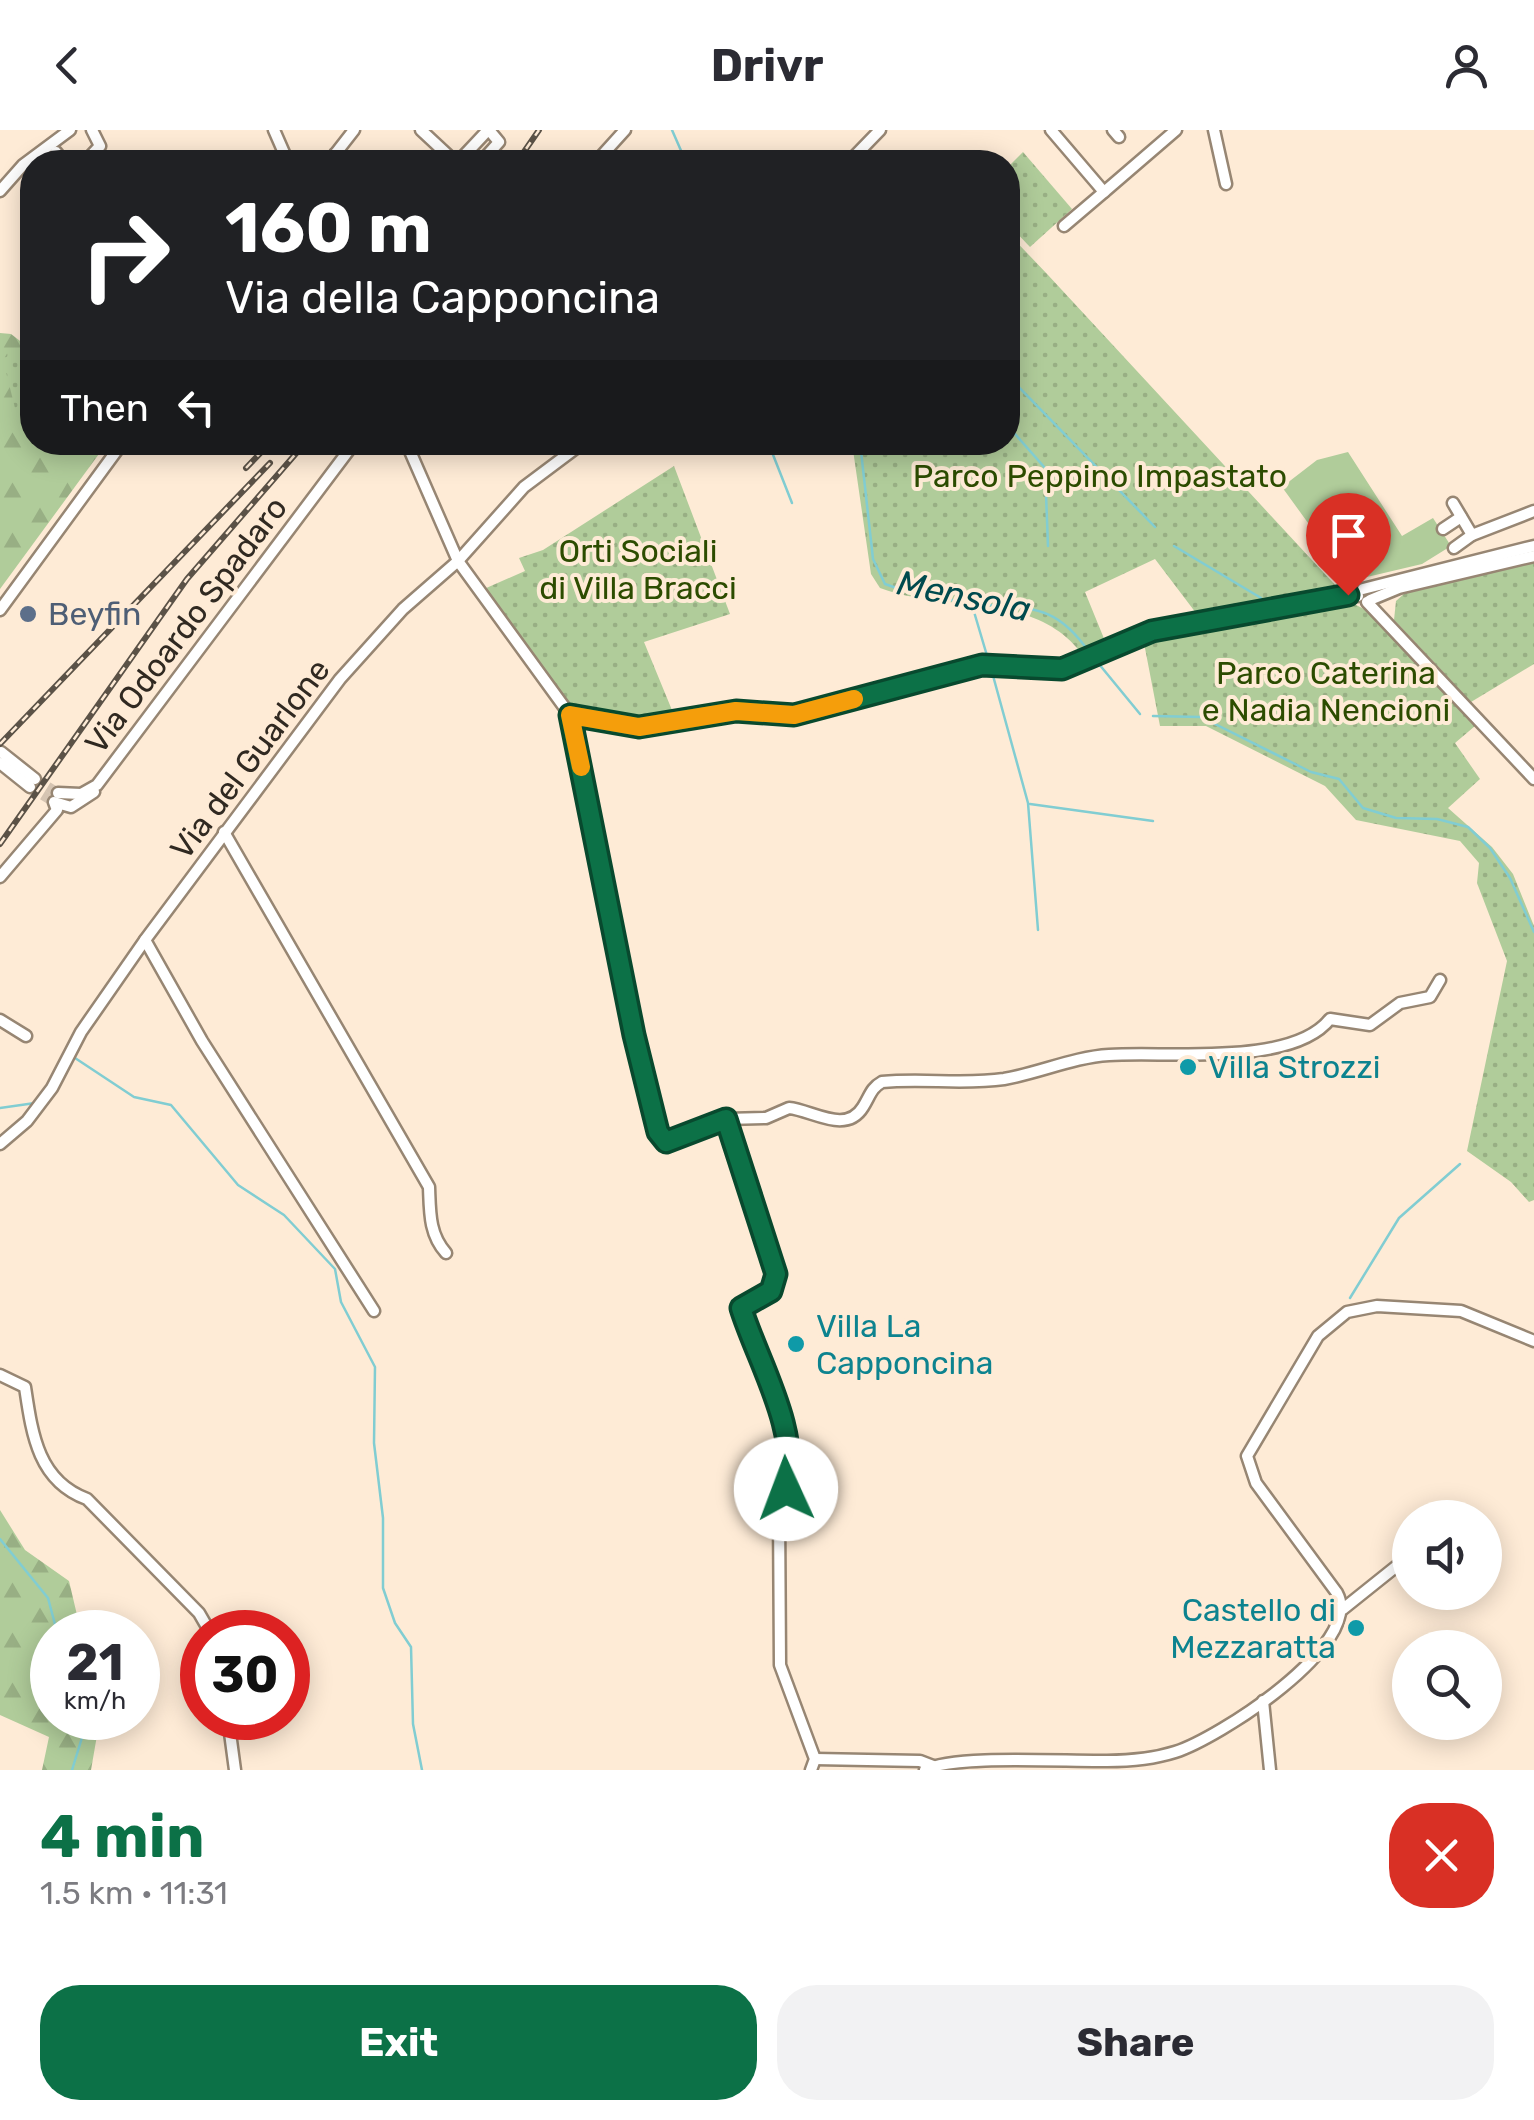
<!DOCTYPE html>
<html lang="en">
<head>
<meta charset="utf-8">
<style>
  :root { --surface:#fff; --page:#f2f2f3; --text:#2b2b33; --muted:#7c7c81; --accent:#0c7147 }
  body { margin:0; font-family:Rubik,sans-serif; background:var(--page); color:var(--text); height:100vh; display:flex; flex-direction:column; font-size:38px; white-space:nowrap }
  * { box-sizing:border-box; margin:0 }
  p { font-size:32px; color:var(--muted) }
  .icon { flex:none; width:55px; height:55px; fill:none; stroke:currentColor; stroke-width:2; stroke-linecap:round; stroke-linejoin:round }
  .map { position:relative; height:1640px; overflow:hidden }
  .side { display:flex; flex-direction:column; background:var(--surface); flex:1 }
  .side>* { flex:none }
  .top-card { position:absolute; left:20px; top:20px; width:1000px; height:305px; border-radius:40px; box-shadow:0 5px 25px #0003; background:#202124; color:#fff; overflow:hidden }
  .fabs { position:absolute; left:1392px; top:1370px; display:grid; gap:20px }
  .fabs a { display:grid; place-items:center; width:110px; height:110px; border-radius:50%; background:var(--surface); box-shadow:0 5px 25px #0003; font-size:50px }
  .speed { position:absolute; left:30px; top:1480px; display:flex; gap:20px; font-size:50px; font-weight:700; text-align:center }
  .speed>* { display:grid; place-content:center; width:130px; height:130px; border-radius:50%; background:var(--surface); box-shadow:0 5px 25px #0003; line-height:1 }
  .speed small { font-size:25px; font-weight:400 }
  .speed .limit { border:15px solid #d22; background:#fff; color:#111 }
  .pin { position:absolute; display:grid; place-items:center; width:85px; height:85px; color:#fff; margin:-102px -42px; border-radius:50% 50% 50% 0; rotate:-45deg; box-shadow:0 0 10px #0007 }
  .pin .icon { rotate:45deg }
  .me { position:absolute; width:110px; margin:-55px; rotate:358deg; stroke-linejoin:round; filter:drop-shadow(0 0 8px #0008) }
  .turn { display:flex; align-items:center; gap:35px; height:210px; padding:0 40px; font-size:45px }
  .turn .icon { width:130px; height:130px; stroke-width:2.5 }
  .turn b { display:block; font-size:70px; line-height:85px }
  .then { display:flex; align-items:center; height:95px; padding:0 40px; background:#0003; gap:20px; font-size:38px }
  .round { display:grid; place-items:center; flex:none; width:105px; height:105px; border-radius:40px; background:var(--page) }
  .headline { display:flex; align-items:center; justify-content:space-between; height:170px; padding:0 40px }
  h1 { font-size:60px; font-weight:700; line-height:75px; color:var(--accent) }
  .action { display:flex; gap:20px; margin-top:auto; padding:20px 40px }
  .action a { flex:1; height:115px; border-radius:40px; background:var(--accent); color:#fff; font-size:40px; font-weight:700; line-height:115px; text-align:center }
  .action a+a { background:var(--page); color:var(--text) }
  header { display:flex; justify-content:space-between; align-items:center; height:130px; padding:0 40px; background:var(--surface); font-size:45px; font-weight:700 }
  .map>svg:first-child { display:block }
  .forest { fill:url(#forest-firs) }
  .park { fill:url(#park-dots) }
  .pitch { fill:#b0cc9a }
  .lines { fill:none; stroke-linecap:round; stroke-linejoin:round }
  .stream { stroke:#81cdd2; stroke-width:2.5 }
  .minor-tunnel { stroke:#d5c4b2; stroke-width:10; stroke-dasharray:10 5; stroke-linecap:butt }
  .minor-casing { stroke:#978673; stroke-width:15 }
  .minor { stroke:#fff; stroke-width:10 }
  .rail-casing { stroke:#5b5247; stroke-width:6 }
  .rail { stroke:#feebd6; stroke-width:2.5; stroke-dasharray:8; stroke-linecap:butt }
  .route-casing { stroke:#08492e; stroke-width:25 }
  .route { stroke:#0c7147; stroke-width:18 }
  .slow { stroke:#f59e0b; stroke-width:18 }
  .service-dot { fill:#5c6f8a; stroke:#feebd6; stroke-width:4 }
  .culture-dot { fill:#0f9aa8; stroke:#feebd6; stroke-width:4 }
  .labels { text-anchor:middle; stroke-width:8; stroke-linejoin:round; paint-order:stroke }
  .park-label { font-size:32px; fill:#2c4c00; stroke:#feebd6 }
  .service-label { font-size:32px; fill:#4e5e75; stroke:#feebd6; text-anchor:start }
  .street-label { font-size:32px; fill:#302921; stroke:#feebd6 }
  .culture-label { font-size:32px; fill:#0d838f; stroke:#feebd6; text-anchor:start }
  .water-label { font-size:35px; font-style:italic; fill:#004a4e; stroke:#feebd6 }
</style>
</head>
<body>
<header><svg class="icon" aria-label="back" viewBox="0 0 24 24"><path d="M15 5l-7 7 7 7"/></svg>Drivr<svg class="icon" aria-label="person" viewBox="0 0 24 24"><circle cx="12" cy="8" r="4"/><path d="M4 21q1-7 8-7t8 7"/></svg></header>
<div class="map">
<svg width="1534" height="1640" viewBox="0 0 1534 1640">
  <defs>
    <pattern id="forest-firs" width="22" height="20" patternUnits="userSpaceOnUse" patternTransform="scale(2.5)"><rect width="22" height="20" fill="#b0cc9a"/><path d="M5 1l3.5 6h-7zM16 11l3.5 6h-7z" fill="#98af84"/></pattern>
    <pattern id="park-dots" width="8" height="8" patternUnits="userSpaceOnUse" patternTransform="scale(2.5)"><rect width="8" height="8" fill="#b0cc9a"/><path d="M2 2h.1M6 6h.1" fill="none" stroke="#98af84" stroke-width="1.8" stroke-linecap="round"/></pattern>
  </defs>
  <rect width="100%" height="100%" fill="#feebd6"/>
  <!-- forest -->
  <g class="forest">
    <path d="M0,203L11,204L32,220V312L107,313L0,459Z"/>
    <path d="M0,1380L25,1420L69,1451L81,1502H52V1588H100L91,1640H42L49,1607L0,1585Z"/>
  </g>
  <!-- park -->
  <g class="park">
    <path d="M1023,22L1072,79L1030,117L1008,94V37Z"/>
    <path d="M1008,103L1048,145L1336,456L1310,466L1199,487L1155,429L1085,462L1105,511L1081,523C1034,461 946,483 880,458L871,444L852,313L1008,312Z"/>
    <path d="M10,219L32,234V281L16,282L3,230Z"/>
    <path d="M674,336L730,484L644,512L674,585L635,593L572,581L484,459L525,441L519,428L543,420Z"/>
    <path d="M1534,432V534L1471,572L1394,490L1396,471L1405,463Z"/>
    <path d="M1333,471H1348L1366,480L1475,596L1455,613L1480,649L1448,678L1492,717L1513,744L1534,796V1070L1529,1072L1511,1052L1467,1021L1507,831L1477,753L1479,733L1460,711L1356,690L1325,656L1206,596H1160L1144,513Z"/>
  </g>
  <!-- pitch -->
  <path class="pitch" d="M1348,322L1402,406L1433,388L1451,416L1422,434L1350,451L1282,357L1317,330Z"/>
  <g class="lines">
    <!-- stream -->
    <g class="stream">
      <path d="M672,0L686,32"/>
      <path d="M1008,246L1155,397"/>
      <path d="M1008,296L1045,338L1048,416"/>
      <path d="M768,312L792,373"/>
      <path d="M860,312L873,429L885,454C911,464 943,469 970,473C1024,481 1052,468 1089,522"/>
      <path d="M1174,416L1261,468"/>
      <path d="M972,475L988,529"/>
      <path d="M1094,528L1140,584"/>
      <path d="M992,542L1028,673L1038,800"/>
      <path d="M1153,586L1201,587L1311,642L1339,649L1363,678L1396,688L1437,689L1468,697L1490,718L1510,748L1534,802"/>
      <path d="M1030,674L1153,691"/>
      <path d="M72,926L134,967L171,975L238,1055L284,1085L335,1139L341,1172L375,1237L374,1313L383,1388V1458L395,1493L411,1517L413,1594L422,1640"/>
      <path d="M0,978L35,973"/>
      <path d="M1350,1168L1399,1088L1460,1034"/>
      <path d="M0,1409L48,1468L57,1502"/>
      <path d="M72,1640L88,1588"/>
    </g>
    <!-- minor-tunnel -->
    <g class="minor-tunnel">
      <path d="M35,649L58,663"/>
      <path d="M30,657L54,672"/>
    </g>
    <defs>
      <g id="minor">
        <path d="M274,0L288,32"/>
        <path d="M421,0L451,28L465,32"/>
        <path d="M1051,0L1104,62L1064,96"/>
        <path d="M1113,0L1119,7"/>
        <path d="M1214,0L1226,54"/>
        <path d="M56,22L64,32"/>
        <path d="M335,24L360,32"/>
        <path d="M85,32L100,16L92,0"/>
        <path d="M329,32L354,0"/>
        <path d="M458,32L488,0"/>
        <path d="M481,32L499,12L489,0"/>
        <path d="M596,32L625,0"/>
        <path d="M849,32L880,0"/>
        <path d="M0,61L23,35L70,0"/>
        <path d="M1104,62L1176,0"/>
        <path d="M406,312L458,431L570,585L634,905L662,1011L726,989L766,988L789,978C812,980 846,1005 863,977C870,966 871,958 882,952C924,948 963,955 1004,949C1039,943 1074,927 1109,925C1167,921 1292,937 1330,889L1370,895L1400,873L1430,867L1440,850"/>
        <path d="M1453,373L1472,405"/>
        <path d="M1443,399L1461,387"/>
        <path d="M1454,418L1472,405L1534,381"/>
        <path d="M1363,459L1534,416"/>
        <path d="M1370,470L1399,458L1534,426"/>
        <path d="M1367,472L1534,649"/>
        <path d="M0,480L123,312"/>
        <path d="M570,585L639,597L736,581L795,585L982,535L1062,539L1152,501L1329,465L1358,466"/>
        <path d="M1,622L35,649"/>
        <path d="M0,633L30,657"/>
        <path d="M58,663L81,664L97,655L355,312"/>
        <path d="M224,702L429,1057C430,1082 429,1104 446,1123"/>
        <path d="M0,747L57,680L54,672L71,677L94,662"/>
        <path d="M145,810L202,911L374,1181"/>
        <path d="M0,890L26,906"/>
        <path d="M726,989L778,1151L771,1161L741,1178L776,1271L790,1335L779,1380L780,1535L815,1629L811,1640"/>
        <path d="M0,1014L27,991L52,958L81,902L145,810L340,549L403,479L458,431L524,357L584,312"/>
        <path d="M0,1245L25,1257C32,1304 38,1351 87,1369L199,1483L210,1502"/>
        <path d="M1343,1479L1403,1431"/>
        <path d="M1263,1571L1270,1640"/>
        <path d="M228,1588L235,1640"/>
        <path d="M815,1629L920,1631L933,1636"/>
        <path d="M925,1640C954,1624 1068,1632 1107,1631C1129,1631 1153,1629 1175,1622C1217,1609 1365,1515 1337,1463L1256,1353L1247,1326L1318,1206L1347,1182L1377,1176L1461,1181L1534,1211"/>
      </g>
    </defs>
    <!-- minor casing -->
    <use href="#minor" class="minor-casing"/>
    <!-- minor -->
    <use href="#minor" class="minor"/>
    <defs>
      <g id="rail">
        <path d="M517,32L539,0"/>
        <path d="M246,338L271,312"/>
        <path d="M0,614L270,333"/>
        <path d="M0,714L187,449L306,312"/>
      </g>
    </defs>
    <!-- rail casing -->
    <use href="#rail" class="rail-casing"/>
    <!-- rail -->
    <use href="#rail" class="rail"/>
  </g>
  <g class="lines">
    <defs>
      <path id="route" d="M786,1359C801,1302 757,1230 741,1178L771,1161L776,1144L726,989L666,1012L658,1002L634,905L570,585L639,597L736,581L794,585L982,535L1062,539L1152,501L1348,465"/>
    </defs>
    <!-- route casing -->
    <use href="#route" class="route-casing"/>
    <!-- route -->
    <use href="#route" class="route"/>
    <!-- slow -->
    <path class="slow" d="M581,637L570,585L639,597L736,581L794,585L854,569"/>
  </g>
  <!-- markers -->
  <circle class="service-dot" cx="28" cy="484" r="10"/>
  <g class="culture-dot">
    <circle cx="1188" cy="937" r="10"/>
    <circle cx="796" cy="1214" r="10"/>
    <circle cx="1356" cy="1498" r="10"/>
  </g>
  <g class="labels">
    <!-- park labels -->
    <g class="park-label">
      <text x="1100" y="357">Parco Peppino Impastato</text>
      <text x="638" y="432">Orti Sociali<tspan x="638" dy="37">di Villa Bracci</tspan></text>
      <text x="1326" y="554">Parco Caterina<tspan x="1326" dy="37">e Nadia Nencioni</tspan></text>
    </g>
    <!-- service labels -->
    <g class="service-label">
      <text x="48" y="495">Beyfin</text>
    </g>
    <!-- street labels -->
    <g class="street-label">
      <text transform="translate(186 495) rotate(-53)" y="11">Via Odoardo Spadaro</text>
      <text transform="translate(250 629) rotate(-53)" y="11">Via del Guarlone</text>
    </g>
    <!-- culture labels -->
    <g class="culture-label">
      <text x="1208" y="948">Villa Strozzi</text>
      <text x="816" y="1207">Villa La<tspan x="816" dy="37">Capponcina</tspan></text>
      <text x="1336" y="1491" text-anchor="end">Castello di<tspan x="1336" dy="37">Mezzaratta</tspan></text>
    </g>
    <!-- water labels -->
    <g class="water-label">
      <text transform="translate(964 466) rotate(12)" y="12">Mensola</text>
    </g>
  </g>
</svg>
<div class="fabs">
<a><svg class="icon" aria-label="sound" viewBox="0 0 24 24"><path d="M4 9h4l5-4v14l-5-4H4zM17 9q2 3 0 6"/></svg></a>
<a><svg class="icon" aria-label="search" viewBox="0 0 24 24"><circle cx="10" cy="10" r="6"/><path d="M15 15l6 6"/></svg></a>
</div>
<div class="speed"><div>21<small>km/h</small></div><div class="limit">30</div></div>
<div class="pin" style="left:1348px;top:465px;background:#d93025"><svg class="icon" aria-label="arrive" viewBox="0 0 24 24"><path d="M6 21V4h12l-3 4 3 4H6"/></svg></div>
<svg class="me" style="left:786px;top:1359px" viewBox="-20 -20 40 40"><circle r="19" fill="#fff"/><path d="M0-13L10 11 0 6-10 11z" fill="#0c7147"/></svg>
<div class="top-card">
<div class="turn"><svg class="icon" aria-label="right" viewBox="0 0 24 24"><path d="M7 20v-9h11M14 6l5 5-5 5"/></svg><div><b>160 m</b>Via della Capponcina</div></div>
<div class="then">Then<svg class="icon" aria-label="left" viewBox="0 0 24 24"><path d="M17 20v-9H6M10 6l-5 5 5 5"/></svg></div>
</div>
</div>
<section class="side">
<div class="headline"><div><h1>4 min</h1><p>1.5 km · 11:31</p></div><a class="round" style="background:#d93025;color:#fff"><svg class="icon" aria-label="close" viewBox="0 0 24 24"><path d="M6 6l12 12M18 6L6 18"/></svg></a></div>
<div class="action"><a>Exit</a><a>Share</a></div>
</section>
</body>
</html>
